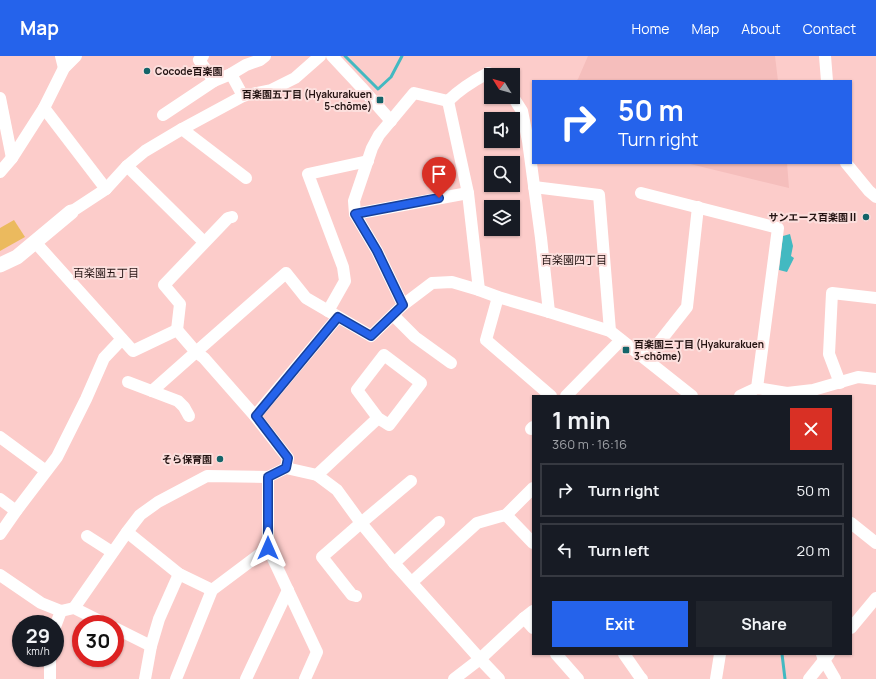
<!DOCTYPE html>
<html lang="en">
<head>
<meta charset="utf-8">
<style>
  :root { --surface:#171b24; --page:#20242c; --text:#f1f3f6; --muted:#9ea1a6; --line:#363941; --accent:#2563eb }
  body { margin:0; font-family:Manrope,"Noto Sans JP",sans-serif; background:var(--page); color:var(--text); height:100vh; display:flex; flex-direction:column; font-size:15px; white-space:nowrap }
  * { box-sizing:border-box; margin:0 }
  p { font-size:13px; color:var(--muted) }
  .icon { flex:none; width:22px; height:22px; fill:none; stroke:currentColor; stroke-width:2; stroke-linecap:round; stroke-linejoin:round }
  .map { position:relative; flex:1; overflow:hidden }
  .panel { position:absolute; left:532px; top:339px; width:320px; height:260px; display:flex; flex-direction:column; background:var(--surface); border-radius:0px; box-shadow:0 1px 3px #0004 }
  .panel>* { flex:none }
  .banner { position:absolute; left:532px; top:24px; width:320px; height:84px; border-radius:0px; box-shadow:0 1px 3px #0004; background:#2563eb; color:#fff; overflow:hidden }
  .needle { width:26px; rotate:307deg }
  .controls { position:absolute; left:484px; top:12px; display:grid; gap:8px }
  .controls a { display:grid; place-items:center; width:36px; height:36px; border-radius:0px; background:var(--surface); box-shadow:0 1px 3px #0004; font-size:20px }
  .speed { position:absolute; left:12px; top:559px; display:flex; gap:8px; font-size:20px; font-weight:700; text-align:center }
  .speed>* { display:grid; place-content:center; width:52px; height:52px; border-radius:50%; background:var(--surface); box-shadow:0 1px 3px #0004; line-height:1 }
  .speed small { font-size:10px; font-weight:400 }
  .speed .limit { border:6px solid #d22; background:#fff; color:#111 }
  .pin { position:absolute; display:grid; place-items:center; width:34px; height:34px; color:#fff; margin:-41px -17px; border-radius:50% 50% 50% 0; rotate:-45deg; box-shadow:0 0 4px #0007 }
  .pin .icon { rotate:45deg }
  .me { position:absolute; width:44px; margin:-22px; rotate:0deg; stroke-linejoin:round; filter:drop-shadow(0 0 3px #0008) }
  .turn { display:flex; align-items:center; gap:14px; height:84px; padding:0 20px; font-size:18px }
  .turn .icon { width:52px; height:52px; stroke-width:2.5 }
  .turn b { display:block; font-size:28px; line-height:34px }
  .round { display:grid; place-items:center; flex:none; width:42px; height:42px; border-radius:0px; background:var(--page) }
  .summary { display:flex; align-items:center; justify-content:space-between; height:68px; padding:0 20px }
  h1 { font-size:24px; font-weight:700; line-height:30px }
  .button { display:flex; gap:8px; margin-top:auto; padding:8px 20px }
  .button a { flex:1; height:46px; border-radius:0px; background:var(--accent); color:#fff; font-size:16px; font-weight:700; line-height:46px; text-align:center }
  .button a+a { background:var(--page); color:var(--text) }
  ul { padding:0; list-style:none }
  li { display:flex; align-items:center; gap:12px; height:54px; margin:0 8px 6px; padding:0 12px; border:2px solid var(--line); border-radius:0px }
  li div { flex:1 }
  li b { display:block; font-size:15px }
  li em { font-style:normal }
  header { display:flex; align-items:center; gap:24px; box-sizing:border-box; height:56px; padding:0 20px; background:var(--accent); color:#fff }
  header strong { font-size:19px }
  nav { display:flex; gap:22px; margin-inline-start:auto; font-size:14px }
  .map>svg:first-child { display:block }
  .built { fill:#f5bebc }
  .green { fill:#ebba5e }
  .water { fill:#43b9c1 }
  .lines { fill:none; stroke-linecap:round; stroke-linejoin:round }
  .stream { stroke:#43b9c1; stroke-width:3 }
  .minor { stroke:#fff; stroke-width:12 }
  .tertiary { stroke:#fff; stroke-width:15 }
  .route-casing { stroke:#184099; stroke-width:10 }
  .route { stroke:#2563eb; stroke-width:7 }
  .poi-dot { fill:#146469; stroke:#fcdfdd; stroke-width:1.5 }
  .labels { text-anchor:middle; stroke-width:4; stroke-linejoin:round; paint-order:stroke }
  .poi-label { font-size:10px; font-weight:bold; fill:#231312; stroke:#fcdfdd; text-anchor:end }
  .neighbourhood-label { font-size:11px; fill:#231312; stroke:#fcdfdd }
</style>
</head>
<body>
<header>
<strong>Map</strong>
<nav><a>Home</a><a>Map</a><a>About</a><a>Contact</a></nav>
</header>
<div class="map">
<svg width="876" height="623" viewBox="0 0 876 623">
  <rect width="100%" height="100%" fill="#fcccca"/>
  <!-- built -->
  <g class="built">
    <path d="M588,0H775L778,25H576L578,23Z"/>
    <path d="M686,107H787L789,132Z"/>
  </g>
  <!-- green -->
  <path class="green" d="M14,164L25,181L0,195V172Z"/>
  <!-- water -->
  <path class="water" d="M790,178L793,190L791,200L794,202L787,216L779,214L783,180Z"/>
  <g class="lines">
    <!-- stream -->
    <g class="stream">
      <path d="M345,0L378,33L391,21L402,0"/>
      <path d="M782,598L785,623"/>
    </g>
    <!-- minor -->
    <g class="minor">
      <path d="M61,0L64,12"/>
      <path d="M203,0L199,4L214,25"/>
      <path d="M332,0L361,31L391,65"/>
      <path d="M825,0L827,25"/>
      <path d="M231,18L243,40"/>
      <path d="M513,41L522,55L528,85L541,182L549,256"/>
      <path d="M0,42L12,102"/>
      <path d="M448,45L468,137L479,234"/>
      <path d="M44,52L106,133"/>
      <path d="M163,59L214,25L231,18L246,9L260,4L265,0"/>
      <path d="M182,73L246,122"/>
      <path d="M846,107L869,135L876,141"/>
      <path d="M127,110L204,186"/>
      <path d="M0,116L12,102L44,52L64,12L76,0"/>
      <path d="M534,131L599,139L610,275"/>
      <path d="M641,137L778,172L757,332"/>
      <path d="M71,156L106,133L127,110L145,95L182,73L243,40L271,34L295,22L320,0"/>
      <path d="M355,158L468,137"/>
      <path d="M35,186L133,295L177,274L196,296L286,217L306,242L371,280L403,249L432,227L452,226L479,234L498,241L549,256L610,275L692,340"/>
      <path d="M498,241L486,284L551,340"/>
      <path d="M403,249L377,195L355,158L354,145L372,92L379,79L414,37L448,45C460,33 473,25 488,17L494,19"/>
      <path d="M328,255L345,225L343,211L308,118L368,105"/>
      <path d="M393,259L415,281L451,307"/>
      <path d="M177,274L180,248L164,229L228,162L232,161"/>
      <path d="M646,303L687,251L698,151"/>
      <path d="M128,326L178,345L184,351L189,360"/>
      <path d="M840,327L829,298L832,237L876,242"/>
      <path d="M152,335L196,296L204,302L255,360"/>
      <path d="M566,340L621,284"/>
      <path d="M740,340L757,332L787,337L813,334L858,321L876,323"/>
      <path d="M531,373L533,371"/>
      <path d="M0,381L46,415"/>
      <path d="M286,412L288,402L255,360L338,261"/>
      <path d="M317,419L378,362L389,369L421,327L384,299L357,334L378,362"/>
      <path d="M268,421V492L317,596L305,623"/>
      <path d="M0,443L16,455"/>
      <path d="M506,459L533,487"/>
      <path d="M851,467L876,487"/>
      <path d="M127,476L179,518L212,534"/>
      <path d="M0,478L16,455L57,401L86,343L104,302L122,283"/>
      <path d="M87,480L112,496"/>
      <path d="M394,507L439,466"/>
      <path d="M0,519L41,547L61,555L74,552L106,568"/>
      <path d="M412,526L477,467L498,461L506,459L533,432"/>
      <path d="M356,540L352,539L322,501L361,467L411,425"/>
      <path d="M74,552L127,476L140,459L158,446L207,420L268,421L286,412L317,419L337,434L361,467L394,507L480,603L499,623"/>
      <path d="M524,562L533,572"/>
      <path d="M55,571L61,555"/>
      <path d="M115,572L151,590"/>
      <path d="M851,572L876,542"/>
      <path d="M556,598L578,623"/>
      <path d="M624,598L640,621L642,623"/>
      <path d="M822,598L824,604L835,623"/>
      <path d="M50,623V602"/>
      <path d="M145,623L151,590L159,563L179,518"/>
      <path d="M176,623L212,534L268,492"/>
      <path d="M246,623L288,534"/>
      <path d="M454,623L480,603L524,562L533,555"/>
      <path d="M716,623L720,598"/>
      <path d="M809,623L829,598"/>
    </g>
    <!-- tertiary -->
    <path class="tertiary" d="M0,209L17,201L71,156"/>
  </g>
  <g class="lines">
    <defs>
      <path id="route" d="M268,492V421L286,412L288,402L256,360L338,261L371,280L403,249L377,195L355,158L439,142"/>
    </defs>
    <!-- route casing -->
    <use href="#route" class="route-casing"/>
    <!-- route -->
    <use href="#route" class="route"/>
  </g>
  <!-- markers -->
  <g class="poi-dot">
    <circle cx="147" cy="15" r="4"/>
    <rect x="376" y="40" width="8" height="8" rx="2"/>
    <circle cx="866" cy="161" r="4"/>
    <rect x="622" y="290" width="8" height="8" rx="2"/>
    <circle cx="220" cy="403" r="4"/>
  </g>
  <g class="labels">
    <!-- poi labels -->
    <g class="poi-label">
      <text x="155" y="19" text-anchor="start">Cocode百楽園</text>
      <text x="372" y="42">百楽園五丁目 (Hyakurakuen<tspan x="372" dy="12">5-chōme)</tspan></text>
      <text x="858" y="165">サンエース百楽園Ⅱ</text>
      <text x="634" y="292" text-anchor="start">百楽園三丁目 (Hyakurakuen<tspan x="634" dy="12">3-chōme)</tspan></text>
      <text x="212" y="407">そら保育園</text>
    </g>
    <!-- neighbourhood labels -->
    <g class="neighbourhood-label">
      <text x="574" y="208">百楽園四丁目</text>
      <text x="106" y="221">百楽園五丁目</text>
    </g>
  </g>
</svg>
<div class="controls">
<a><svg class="needle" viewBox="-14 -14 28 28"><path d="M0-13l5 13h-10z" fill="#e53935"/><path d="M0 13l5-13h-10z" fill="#9ea1a6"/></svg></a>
<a><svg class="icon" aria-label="sound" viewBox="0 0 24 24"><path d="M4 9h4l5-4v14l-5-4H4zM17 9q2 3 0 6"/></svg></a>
<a><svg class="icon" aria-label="search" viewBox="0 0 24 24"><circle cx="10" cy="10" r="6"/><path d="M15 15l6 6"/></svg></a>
<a><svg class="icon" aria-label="layers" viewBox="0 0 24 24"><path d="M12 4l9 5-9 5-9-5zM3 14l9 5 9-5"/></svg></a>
</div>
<div class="speed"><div>29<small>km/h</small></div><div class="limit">30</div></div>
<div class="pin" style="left:439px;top:142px;background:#d93025"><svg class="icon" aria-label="arrive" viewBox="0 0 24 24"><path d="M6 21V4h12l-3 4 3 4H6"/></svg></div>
<svg class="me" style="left:268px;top:492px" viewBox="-20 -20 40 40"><path d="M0-17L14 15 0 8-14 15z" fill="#2563eb" stroke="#fff" stroke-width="4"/></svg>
<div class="banner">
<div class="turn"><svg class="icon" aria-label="right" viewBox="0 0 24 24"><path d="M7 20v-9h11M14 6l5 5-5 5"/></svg><div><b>50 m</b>Turn right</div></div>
</div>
<section class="panel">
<div class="summary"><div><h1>1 min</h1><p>360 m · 16:16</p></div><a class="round" style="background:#d93025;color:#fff"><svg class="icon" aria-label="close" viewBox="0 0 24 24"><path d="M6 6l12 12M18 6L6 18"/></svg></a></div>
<ul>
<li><svg class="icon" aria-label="right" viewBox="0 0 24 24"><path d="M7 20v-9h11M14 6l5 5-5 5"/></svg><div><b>Turn right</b></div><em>50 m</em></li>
<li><svg class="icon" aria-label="left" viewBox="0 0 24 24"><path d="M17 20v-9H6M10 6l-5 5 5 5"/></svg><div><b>Turn left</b></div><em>20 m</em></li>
</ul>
<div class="button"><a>Exit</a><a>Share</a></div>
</section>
</div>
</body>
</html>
